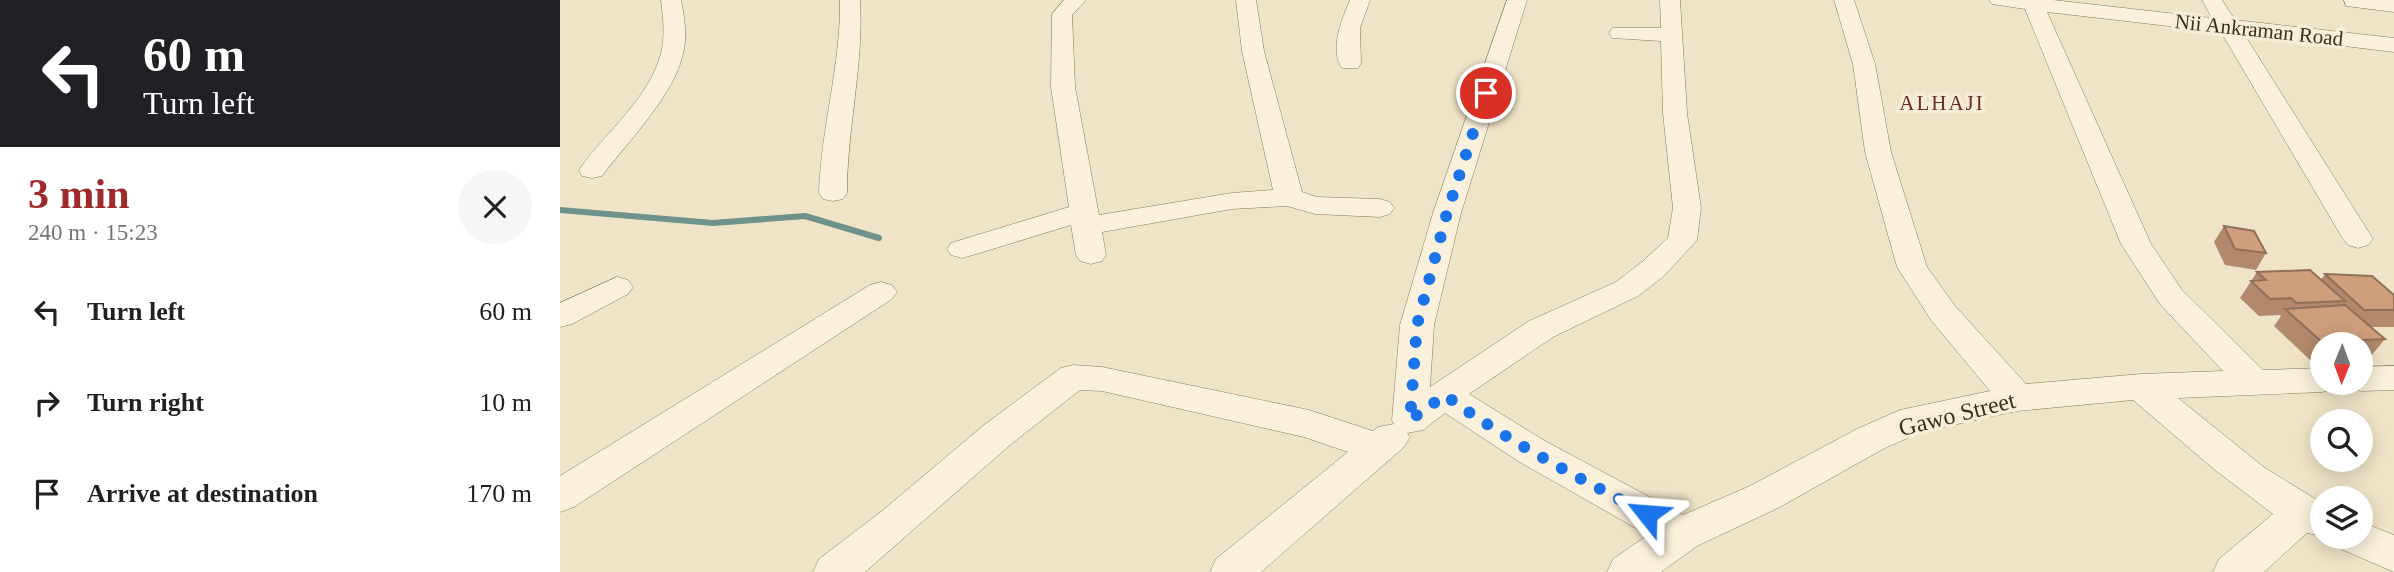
<!DOCTYPE html>
<html lang="en">
<head>
<meta charset="utf-8">
<style>
  :root { --surface:#fff; --page:#f6f6f6; --text:#202124; --muted:#757577; --accent:#9e2a2b }
  body { margin:0; font-family:"Times New Roman",serif; background:var(--page); color:var(--text); height:100vh; display:flex; flex-direction:column; font-size:26px; white-space:nowrap }
  * { box-sizing:border-box; margin:0 }
  p { font-size:23px; color:var(--muted) }
  .icon { flex:none; width:38px; height:38px; fill:none; stroke:currentColor; stroke-width:2; stroke-linecap:round; stroke-linejoin:round }
  .map { position:relative; flex:1; overflow:hidden }
  .details { display:flex; flex-direction:column; background:var(--surface); width:560px }
  .details>* { flex:none }
  .guide { background:#202124; color:#fff; overflow:hidden }
  .needle { width:46px; rotate:181deg }
  .buttons { position:absolute; left:1750px; top:332px; display:grid; gap:14px }
  .buttons a { display:grid; place-items:center; width:63px; height:63px; border-radius:50%; background:var(--surface); box-shadow:0 4px 18px #0003; font-size:35px }
  .pin { position:absolute; display:grid; place-items:center; width:60px; height:60px; color:#fff; margin:-30px; border:4px solid #fff; border-radius:50%; box-shadow:0 2px 7px #0007 }
  .me { position:absolute; width:77px; margin:-38px; rotate:298deg; stroke-linejoin:round; filter:drop-shadow(0 0 5px #0008) }
  .turn { display:flex; align-items:center; gap:24px; height:147px; padding:0 28px; font-size:32px }
  .turn .icon { width:91px; height:91px; stroke-width:2.5 }
  .turn b { display:block; font-size:49px; line-height:60px }
  .round { display:grid; place-items:center; flex:none; width:74px; height:74px; border-radius:37px; background:var(--page) }
  .head { display:flex; align-items:center; justify-content:space-between; height:119px; padding:0 28px }
  h1 { font-size:42px; font-weight:600; line-height:52px; color:var(--accent) }
  ul { padding:0; list-style:none }
  li { display:flex; align-items:center; gap:21px; height:91px; padding:0 28px }
  li div { flex:1 }
  li b { display:block; font-size:26px }
  li em { font-style:normal }
  main { display:flex; flex:1; min-height:0 }
  .map>svg:first-child { display:block }
  .lines { fill:none; stroke-linecap:round; stroke-linejoin:round }
  .stream { stroke:#6f938a; stroke-width:6 }
  .minor-casing { stroke:#8d765c; stroke-width:1 }
  .minor { fill:#faf1dc; fill-rule:evenodd }
  .wall { fill:#b2896c }
  .building { fill:#cf9f7d; stroke:#916f58; stroke-width:2 }
  .route { stroke:#1a73e8; stroke-width:12; stroke-dasharray:0 21.6 }
  .labels { text-anchor:middle; stroke-width:7; stroke-linejoin:round; paint-order:stroke }
  .far-street-label { font-size:21px; fill:#3d2e20; stroke:#f7eed8 }
  .far-neighbourhood-label { font-size:21px; letter-spacing:2px; fill:#6b2e1e; stroke:#f7eed8 }
  .street-label { font-size:24px; fill:#3d2e20; stroke:#f7eed8 }
</style>
</head>
<body>
<main>
<section class="details">
<div class="guide">
<div class="turn"><svg class="icon" aria-label="left" viewBox="0 0 24 24"><path d="M17 20v-9H6M10 6l-5 5 5 5"/></svg><div><b>60 m</b>Turn left</div></div>
</div>
<div class="head"><div><h1>3 min</h1><p>240 m · 15:23</p></div><a class="round"><svg class="icon" aria-label="close" viewBox="0 0 24 24"><path d="M6 6l12 12M18 6L6 18"/></svg></a></div>
<ul>
<li><svg class="icon" aria-label="left" viewBox="0 0 24 24"><path d="M17 20v-9H6M10 6l-5 5 5 5"/></svg><div><b>Turn left</b></div><em>60 m</em></li>
<li><svg class="icon" aria-label="right" viewBox="0 0 24 24"><path d="M7 20v-9h11M14 6l5 5-5 5"/></svg><div><b>Turn right</b></div><em>10 m</em></li>
<li><svg class="icon" aria-label="arrive" viewBox="0 0 24 24"><path d="M6 21V4h12l-3 4 3 4H6"/></svg><div><b>Arrive at destination</b></div><em>170 m</em></li>
</ul>
</section>
<div class="map">
<svg width="1834" height="572" viewBox="0 0 1834 572">
  <rect width="100%" height="100%" fill="#f0e4c8"/>
  <g class="lines">
    <!-- stream -->
    <path class="stream" d="M0,210L153,223L245,216L319,238"/>
    <defs>
      <g id="minor">
        <path d="M101,0H121C124,16 127,33 124,49C117,93 68,141 42,176L32,178L22,176L19,170C45,132 92,97 102,49C105,33 103,16 101,0Z"/>
        <path d="M280,0H300C304,65 287,128 287,193L283,199L273,201L263,199L259,193C261,128 281,65 280,0Z"/>
        <path d="M504,0H526L512,15L515,87L539,215L672,193L713,190L682,51L676,0H696L704,51L742,192L757,197L820,199L830,202L834,208L830,214L820,217L755,214L727,206L672,209L542,232L546,255L542,261L531,264L520,261L516,255L511,225L413,255L402,258L391,255L387,249L391,243L509,207L491,87L492,14Z"/>
        <path d="M790,0H810L800,28L801,63L798,68H782C769,49 782,19 790,0Z"/>
        <path d="M947,0H967L901,213L874,325L870,387L969,321L1056,282L1082,262L1108,238L1113,208L1103,113L1101,41L1052,38L1049,33L1052,28H1101L1100,0H1120L1127,113L1141,208L1137,240L1104,276L1078,296L993,337L909,394L985,441L1123,515L1190,486L1297,429L1340,410L1430,391L1371,320L1337,267L1305,152L1293,64L1274,0H1294L1315,64L1331,152L1367,267L1395,306L1466,384L1581,374L1663,371L1600,304L1561,244L1465,9L1432,4L1429,0H1493L1652,18L1642,0H1662L1675,20L1834,38V52L1684,34L1813,239L1808,245L1798,248L1788,245L1783,239L1661,32L1487,12L1591,244L1622,290L1703,370L1762,368V383H1778L1774,389L1762,392L1618,398L1705,468L1762,503V537H1766L1747,533L1704,572H1653L1659,559L1713,514L1655,470L1573,400L1457,411L1361,432L1323,449L1218,508L1137,546L1101,572H1047L1053,559L1088,535L958,461L885,413L863,430L847,433L850,437L844,447L701,572H650L656,559L788,452L744,437L542,391L520,390L450,445L305,572H253L259,559L322,511L424,425L501,368L513,365L542,367L749,410L813,431L818,427L834,424L832,420L840,325L873,213Z"/>
        <path d="M1784,0H1834V12L1786,6Z"/>
        <path d="M57,277L68,280L73,287L68,294L12,324L0,327V303Z"/>
        <path d="M321,282L332,285L337,292L332,299L14,507L0,512V476L310,285Z"/>
        <path d="M1834,366V390L1801,391L1789,388L1786,383H1801V367Z"/>
        <path d="M1801,522L1834,535V572L1781,549L1775,537H1801Z"/>
      </g>
    </defs>
    <!-- minor casing -->
    <use href="#minor" class="minor-casing"/>
    <!-- minor -->
    <use href="#minor" class="minor"/>
  </g>
  <!-- wall -->
  <g class="wall">
    <path d="M1664,226L1706,253L1696,270L1665,265L1654,242Z"/>
    <path d="M1697,272L1761,280L1765,274L1834,295V327H1811L1825,339L1811,356H1801V345H1762V359L1750,360L1714,326L1721,316L1720,315L1699,316L1680,298Z"/>
  </g>
  <!-- building -->
  <g class="building">
    <path d="M1664,226L1694,231L1706,253L1675,249Z"/>
    <path d="M1750,270L1785,301L1736,303L1731,298L1710,299L1691,281L1706,280L1697,272Z"/>
    <path d="M1765,274L1812,276L1834,295V310H1804Z"/>
    <path d="M1785,305L1825,339L1762,342L1725,309Z"/>
  </g>
  <g class="lines">
    <!-- route -->
    <path class="route" d="M926,93L887,213L857,325L850,420L885,395C948,442 1018,477 1087,514"/>
  </g>
  <g class="labels">
    <!-- far-street labels -->
    <g class="far-street-label">
      <text transform="translate(1699 30) rotate(6)" y="7">Nii Ankraman Road</text>
    </g>
    <!-- far-neighbourhood labels -->
    <g class="far-neighbourhood-label">
      <text x="1382" y="110">ALHAJI</text>
    </g>
    <!-- street labels -->
    <g class="street-label">
      <text transform="translate(1397 414) rotate(-14)" y="8">Gawo Street</text>
    </g>
  </g>
</svg>
<div class="buttons">
<a><svg class="needle" viewBox="-14 -14 28 28"><path d="M0-13l5 13h-10z" fill="#e53935"/><path d="M0 13l5-13h-10z" fill="#757577"/></svg></a>
<a><svg class="icon" aria-label="search" viewBox="0 0 24 24"><circle cx="10" cy="10" r="6"/><path d="M15 15l6 6"/></svg></a>
<a><svg class="icon" aria-label="layers" viewBox="0 0 24 24"><path d="M12 4l9 5-9 5-9-5zM3 14l9 5 9-5"/></svg></a>
</div>
<div class="pin" style="left:926px;top:93px;background:#d93025"><svg class="icon" aria-label="arrive" viewBox="0 0 24 24"><path d="M6 21V4h12l-3 4 3 4H6"/></svg></div>
<svg class="me" style="left:1087px;top:514px" viewBox="-20 -20 40 40"><path d="M0-17L14 15 0 8-14 15z" fill="#1a73e8" stroke="#fff" stroke-width="4"/></svg>
</div>
</main>
</body>
</html>
